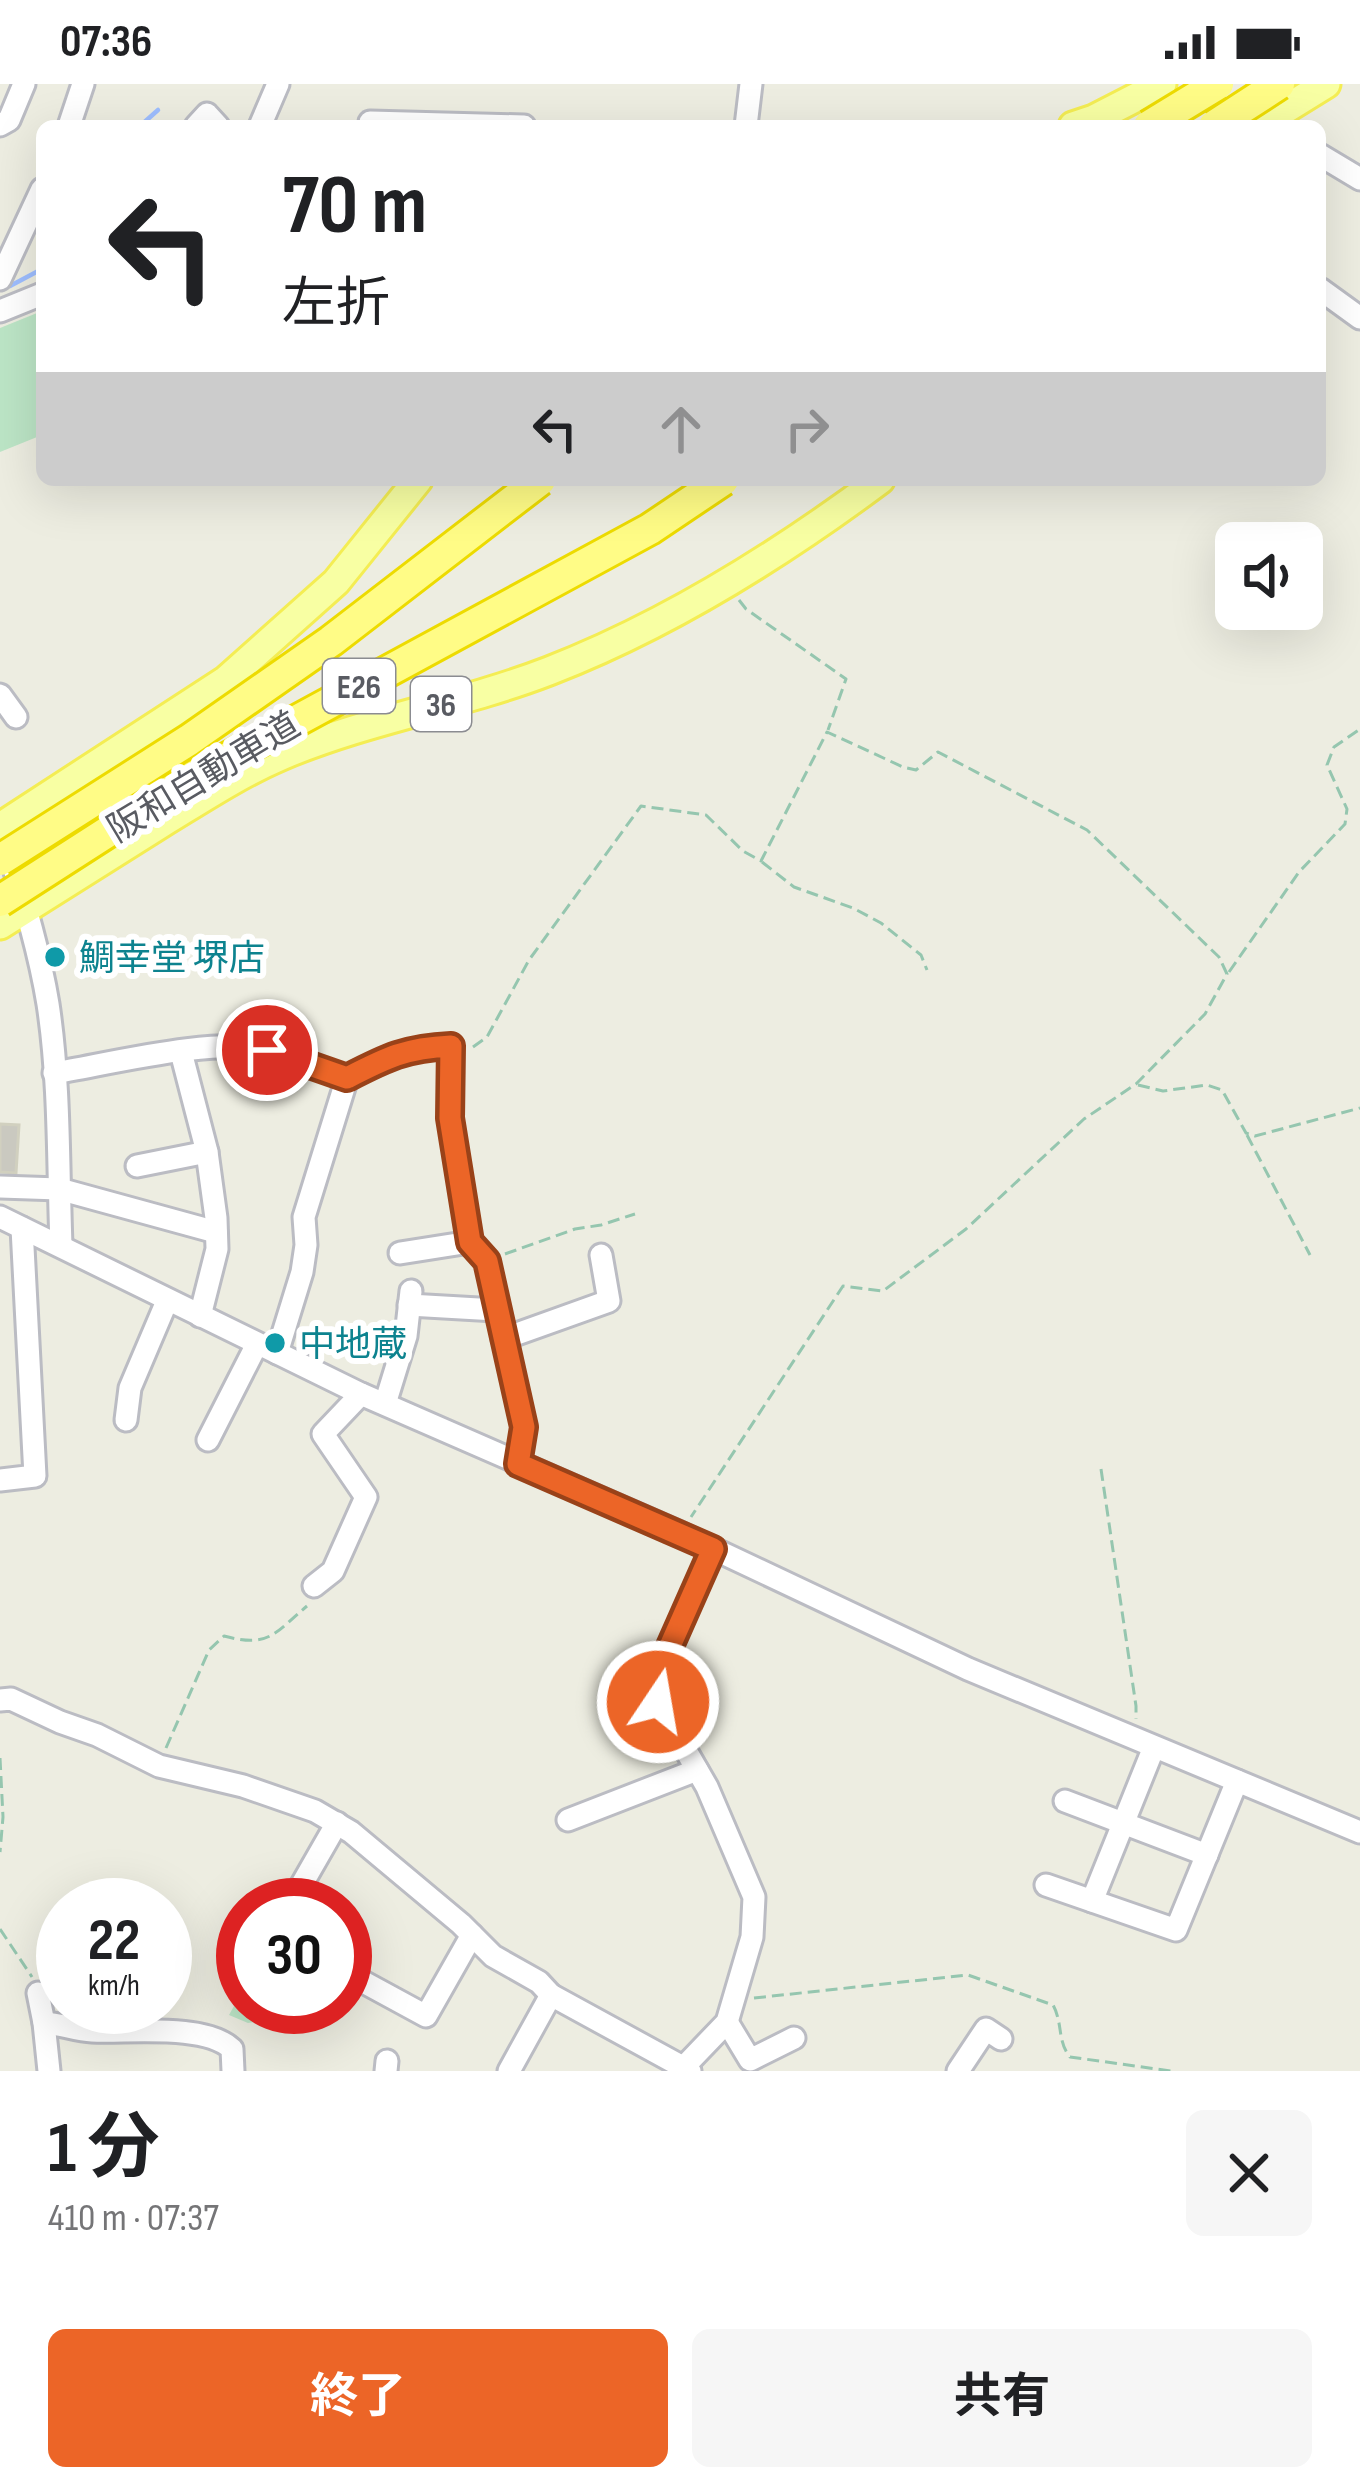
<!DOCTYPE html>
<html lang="ja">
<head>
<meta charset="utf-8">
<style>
  :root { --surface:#fff; --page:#f6f6f6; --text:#202124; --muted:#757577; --accent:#ec6527 }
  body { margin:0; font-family:"Sofia Sans Condensed","Noto Sans JP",sans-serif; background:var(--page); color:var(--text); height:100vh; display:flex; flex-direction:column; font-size:45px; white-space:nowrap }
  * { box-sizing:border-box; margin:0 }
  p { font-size:39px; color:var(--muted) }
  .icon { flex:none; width:66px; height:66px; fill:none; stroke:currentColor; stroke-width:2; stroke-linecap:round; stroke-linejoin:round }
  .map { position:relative; height:1987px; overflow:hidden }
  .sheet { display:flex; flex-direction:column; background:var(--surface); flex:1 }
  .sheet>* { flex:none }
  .banner { position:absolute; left:36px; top:36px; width:1290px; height:366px; border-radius:18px; box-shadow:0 12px 48px #0002; background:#fff; color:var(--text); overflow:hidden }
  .fabs { position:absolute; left:1215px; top:438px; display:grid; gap:24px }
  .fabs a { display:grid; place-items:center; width:108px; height:108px; border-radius:18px; background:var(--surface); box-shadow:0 12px 48px #0002; font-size:60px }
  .speed { position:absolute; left:36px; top:1794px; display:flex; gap:24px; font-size:60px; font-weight:700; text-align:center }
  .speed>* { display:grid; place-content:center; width:156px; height:156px; border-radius:50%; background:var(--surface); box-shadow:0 12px 48px #0002; line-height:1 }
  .speed small { font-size:30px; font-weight:400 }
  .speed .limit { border:18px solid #d22; background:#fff; color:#111 }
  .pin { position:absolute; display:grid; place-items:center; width:102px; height:102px; color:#fff; margin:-51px; border:6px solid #fff; border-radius:50%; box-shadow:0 3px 12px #0007 }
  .me { position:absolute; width:132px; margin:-66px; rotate:12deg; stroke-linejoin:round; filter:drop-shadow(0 0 9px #0008) }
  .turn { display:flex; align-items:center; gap:42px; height:252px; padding:0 48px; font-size:54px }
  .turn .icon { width:156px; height:156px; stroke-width:2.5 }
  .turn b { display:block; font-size:84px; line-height:102px }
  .lanes { display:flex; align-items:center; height:114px; padding:0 48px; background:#0003; justify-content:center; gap:60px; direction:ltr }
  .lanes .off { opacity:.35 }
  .round { display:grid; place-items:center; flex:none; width:126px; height:126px; border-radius:18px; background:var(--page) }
  .head { display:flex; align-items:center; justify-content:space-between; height:204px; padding:0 48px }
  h1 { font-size:72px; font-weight:700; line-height:90px }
  .action { display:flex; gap:24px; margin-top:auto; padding:24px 48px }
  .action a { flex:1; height:138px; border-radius:18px; background:var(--accent); color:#fff; font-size:48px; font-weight:700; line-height:138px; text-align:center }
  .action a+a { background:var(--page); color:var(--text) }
  .status { display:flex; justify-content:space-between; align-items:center; height:84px; padding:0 60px; background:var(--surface); direction:ltr }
  .status svg { height:33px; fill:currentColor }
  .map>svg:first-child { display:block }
  .green { fill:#bce5c6 }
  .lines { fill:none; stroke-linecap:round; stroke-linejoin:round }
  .stream { stroke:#9ebeff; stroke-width:4.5 }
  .building { fill:#cac9c0; stroke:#d1d0bf; stroke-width:3 }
  .minor-casing { stroke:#bbbcc3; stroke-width:27 }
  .major-casing { stroke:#f4ed53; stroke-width:33 }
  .path { stroke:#95c6af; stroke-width:3; stroke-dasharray:12 6; stroke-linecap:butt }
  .minor { stroke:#fff; stroke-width:21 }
  .major { stroke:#f8ffa3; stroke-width:27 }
  .highway-bridge-casing { stroke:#eddb00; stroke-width:36; stroke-linecap:butt }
  .highway-bridge { stroke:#fffc86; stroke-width:30 }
  .route-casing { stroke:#994219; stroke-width:30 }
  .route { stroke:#ec6527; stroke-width:21 }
  .culture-dot { fill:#0f9aa8; stroke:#fff; stroke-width:4.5 }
  .labels { text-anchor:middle; stroke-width:12; stroke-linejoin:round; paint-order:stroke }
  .shield { fill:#fff; stroke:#8b8c91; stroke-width:3 }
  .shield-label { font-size:33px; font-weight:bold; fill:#595b62 }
  .street-label { font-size:36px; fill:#595b62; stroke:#fff }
  .culture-label { font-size:36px; fill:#0d838f; stroke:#fff; text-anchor:start }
</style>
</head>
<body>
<div class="status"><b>07:36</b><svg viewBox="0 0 49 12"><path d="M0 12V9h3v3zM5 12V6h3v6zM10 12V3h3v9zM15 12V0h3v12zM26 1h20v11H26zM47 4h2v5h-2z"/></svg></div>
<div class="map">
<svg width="1360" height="1987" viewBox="0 0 1360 1987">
  <rect width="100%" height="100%" fill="#edede1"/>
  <!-- green -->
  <g class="green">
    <path d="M42,227V351L0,368V244Z"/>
    <path d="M238,1915L243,1917V1923H298L311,1930L308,1934H280L248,1939L229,1931Z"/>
  </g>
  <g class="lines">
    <!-- stream -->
    <g class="stream">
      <path d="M140,42L158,26"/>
      <path d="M10,202L42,185"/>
    </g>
  </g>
  <!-- building -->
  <path class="building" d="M0,1040L19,1041L16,1089L0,1088Z"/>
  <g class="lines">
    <defs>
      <g id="minor">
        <path d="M370,38L524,42"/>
        <path d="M0,41L9,36L24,0"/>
        <path d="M69,42L83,0"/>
        <path d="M196,42L207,30L218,42"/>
        <path d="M260,42L278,0"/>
        <path d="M746,42L751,0"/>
        <path d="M1320,71L1360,95"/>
        <path d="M0,195L42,105"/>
        <path d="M1320,205L1360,234"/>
        <path d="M0,227L42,210"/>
        <path d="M0,611L16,633"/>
        <path d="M6,758C22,811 39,865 48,920C60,999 58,1082 61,1161"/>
        <path d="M181,968L207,1068L216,1134L217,1165L200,1232"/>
        <path d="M54,989C109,980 215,953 267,966C294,972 321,985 347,994C386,973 405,964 451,962L450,1034L470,1158L487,1177L524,1343L518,1380"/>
        <path d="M137,1082L207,1068"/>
        <path d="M0,1103L59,1105L216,1148"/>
        <path d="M0,1133L361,1310L680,1449L968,1585L1360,1748"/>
        <path d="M400,1169L470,1158"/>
        <path d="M409,1221L496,1226"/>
        <path d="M503,1255L609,1217L601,1171"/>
        <path d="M277,1269L302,1188L306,1161L304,1133L347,994"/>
        <path d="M385,1320L406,1252L411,1207"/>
        <path d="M126,1336L130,1304L167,1217"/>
        <path d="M208,1356L257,1260"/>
        <path d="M0,1396L35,1392L22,1144"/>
        <path d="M314,1502L333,1487L366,1413L323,1350L361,1310"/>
        <path d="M0,1616L11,1615L60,1638L97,1651L159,1682L243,1702L315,1727L351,1748L461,1840L493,1872L539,1898L551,1911"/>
        <path d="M1065,1717L1207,1771"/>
        <path d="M568,1736L697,1686"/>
        <path d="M1046,1801L1176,1846L1237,1697"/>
        <path d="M1092,1817L1154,1663"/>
        <path d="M290,1821L337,1739"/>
        <path d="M345,1888L426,1932L472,1851"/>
        <path d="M242,1900L243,1899"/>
        <path d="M38,1909L44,1939L49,1987"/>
        <path d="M727,1938L750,1976L794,1954"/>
        <path d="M44,1939C60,1940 76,1946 92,1947C127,1949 205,1939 232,1965L233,1987"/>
        <path d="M386,1987L387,1977"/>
        <path d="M509,1987L551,1911L690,1987"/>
        <path d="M680,1987L727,1938L752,1853L754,1813L707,1703L658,1618L655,1596L713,1465"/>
        <path d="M958,1987L986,1945L1001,1955"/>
      </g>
      <g id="major">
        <path d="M1073,42L1094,35L1162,0"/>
        <path d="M1258,42L1326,0"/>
        <path d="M0,743L226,596L336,498L418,396"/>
        <path d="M0,841C54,807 108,773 162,739C200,716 239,690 281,672C368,635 461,621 549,587C668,541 778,472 880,396"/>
      </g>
    </defs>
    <!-- minor casing -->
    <use href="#minor" class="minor-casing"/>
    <!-- major casing -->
    <use href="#major" class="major-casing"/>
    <!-- path -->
    <g class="path">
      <path d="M739,516L746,525L846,595L828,646"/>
      <path d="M762,778L794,803L853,824L881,839L921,871L927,886"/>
      <path d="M1229,888L1299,788L1345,740L1347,725L1327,681L1334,663L1360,645"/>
      <path d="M473,963L487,953L529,876L641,722L706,731L743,767L761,777L827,648L903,683L916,686L938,668L1087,746L1219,873L1227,890L1205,930L1136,1000L1084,1035L966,1145L883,1207L843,1202L691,1433"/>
      <path d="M1138,1001L1163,1007L1207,1001L1222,1006L1246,1049L1255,1052L1360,1024"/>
      <path d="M1247,1051L1310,1171"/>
      <path d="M505,1170L575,1145L601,1141L635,1130"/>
      <path d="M1101,1385L1136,1622V1635"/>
      <path d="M166,1664L209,1566L224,1552C269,1564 274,1550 307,1522"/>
      <path d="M0,1674L3,1733L0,1768"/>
      <path d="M0,1845L32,1893"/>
      <path d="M754,1914L968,1891L1053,1921C1063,1939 1057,1957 1070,1973L1171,1987"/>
    </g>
    <!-- minor -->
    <use href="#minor" class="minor"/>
    <!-- major -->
    <use href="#major" class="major"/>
    <defs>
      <g id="highway-bridge">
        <path d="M1149,42L1218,0"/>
        <path d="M1214,42L1279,0"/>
        <path d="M0,776L189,656L331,557L540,396"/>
        <path d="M0,817L193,693L650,445L723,396"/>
      </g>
    </defs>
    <!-- highway-bridge casing -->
    <use href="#highway-bridge" class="highway-bridge-casing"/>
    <!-- highway-bridge -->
    <use href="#highway-bridge" class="highway-bridge"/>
  </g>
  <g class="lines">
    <defs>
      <path id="route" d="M267,966L347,994C386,974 405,964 451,962L450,1034L470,1158L487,1177L524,1343L518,1380L713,1465L655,1596L658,1618"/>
    </defs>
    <!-- route casing -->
    <use href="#route" class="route-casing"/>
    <!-- route -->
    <use href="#route" class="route"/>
  </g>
  <!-- markers -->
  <g class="culture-dot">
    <circle cx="55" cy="873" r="12"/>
    <circle cx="275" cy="1259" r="12"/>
  </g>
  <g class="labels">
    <!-- shield labels -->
    <g class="shield">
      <rect x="323" y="575" width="72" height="54" rx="9"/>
      <rect x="411" y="593" width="60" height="54" rx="9"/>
    </g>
    <g class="shield-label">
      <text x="359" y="614">E26</text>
      <text x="441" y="632">36</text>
    </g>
    <!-- street labels -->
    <g class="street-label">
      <text transform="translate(203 692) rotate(-31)" y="13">阪和自動車道</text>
    </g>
    <!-- culture labels -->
    <g class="culture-label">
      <text x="79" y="886">鯛幸堂 堺店</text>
      <text x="299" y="1272">中地蔵</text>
    </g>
  </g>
</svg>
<div class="fabs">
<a><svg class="icon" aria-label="sound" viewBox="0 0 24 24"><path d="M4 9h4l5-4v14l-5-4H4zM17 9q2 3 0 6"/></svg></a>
</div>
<div class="speed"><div>22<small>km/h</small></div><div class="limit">30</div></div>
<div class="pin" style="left:267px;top:966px;background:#d93025"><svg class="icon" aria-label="arrive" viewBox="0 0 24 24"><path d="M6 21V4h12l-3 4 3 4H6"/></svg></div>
<svg class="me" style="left:658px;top:1618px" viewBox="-20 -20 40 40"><circle r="17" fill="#ec6527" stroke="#fff" stroke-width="3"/><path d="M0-11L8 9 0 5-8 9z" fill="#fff"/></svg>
<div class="banner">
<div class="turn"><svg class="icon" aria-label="left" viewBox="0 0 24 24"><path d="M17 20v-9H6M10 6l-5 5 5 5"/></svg><div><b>70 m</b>左折</div></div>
<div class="lanes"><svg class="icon" aria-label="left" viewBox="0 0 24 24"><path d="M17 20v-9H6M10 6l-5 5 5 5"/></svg><svg class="icon off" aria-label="ahead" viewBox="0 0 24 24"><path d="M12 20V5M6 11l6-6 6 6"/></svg><svg class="icon off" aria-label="right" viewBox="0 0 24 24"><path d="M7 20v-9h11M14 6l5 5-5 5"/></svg></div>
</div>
</div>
<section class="sheet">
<div class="head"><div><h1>1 分</h1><p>410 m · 07:37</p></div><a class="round"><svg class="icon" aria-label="close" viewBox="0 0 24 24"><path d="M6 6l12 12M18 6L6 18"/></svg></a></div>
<div class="action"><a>終了</a><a>共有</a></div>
</section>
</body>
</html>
